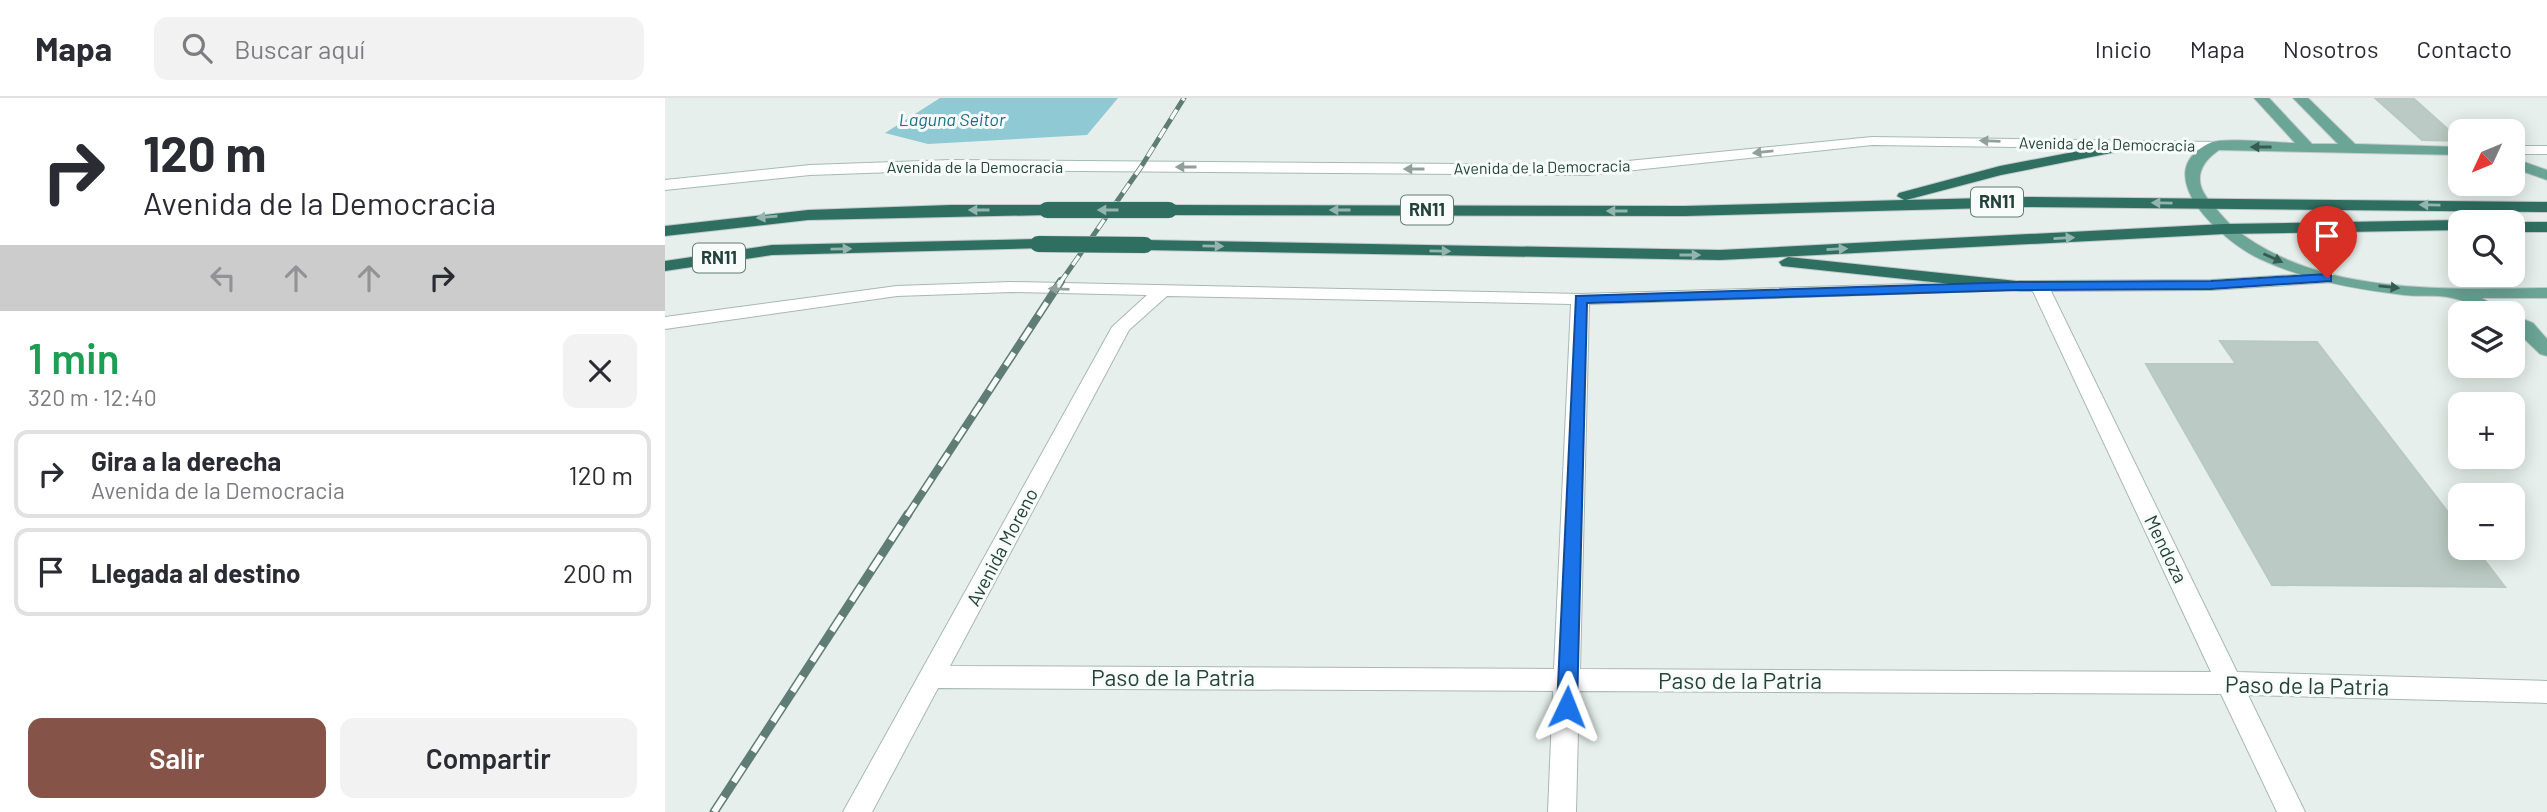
<!DOCTYPE html>
<html lang="es">
<head>
<meta charset="utf-8">
<style>
  :root { --surface:#fff; --page:#f2f2f3; --text:#2b2b33; --muted:#7c7c81; --line:#e1e1e2; --accent:#855347 }
  body { margin:0; font-family:Barlow,sans-serif; background:var(--page); color:var(--text); height:100vh; display:flex; flex-direction:column; font-size:26px; white-space:nowrap }
  * { box-sizing:border-box; margin:0 }
  p { font-size:23px; color:var(--muted) }
  .icon { flex:none; width:38px; height:38px; fill:none; stroke:currentColor; stroke-width:2; stroke-linecap:round; stroke-linejoin:round }
  .map { position:relative; flex:1; overflow:hidden }
  .drawer { display:flex; flex-direction:column; background:var(--surface); width:665px }
  .drawer>* { flex:none }
  .guide { background:#fff; color:var(--text); overflow:hidden }
  .needle { width:46px; rotate:226deg }
  .controls { position:absolute; left:1783px; top:21px; display:grid; gap:14px }
  .controls a { display:grid; place-items:center; width:77px; height:77px; border-radius:14px; background:var(--surface); box-shadow:0 4px 18px #0003; font-size:35px }
  .pin { position:absolute; display:grid; place-items:center; width:60px; height:60px; color:#fff; margin:-72px -30px; border-radius:50% 50% 50% 0; rotate:-45deg; box-shadow:0 0 7px #0007 }
  .pin .icon { rotate:45deg }
  .me { position:absolute; width:77px; margin:-38px; rotate:2deg; stroke-linejoin:round; filter:drop-shadow(0 0 5px #0008) }
  .turn { display:flex; align-items:center; gap:24px; height:147px; padding:0 28px; font-size:32px }
  .turn .icon { width:91px; height:91px; stroke-width:2.5 }
  .turn b { display:block; font-size:49px; line-height:60px }
  .lanes { display:flex; align-items:center; height:66px; padding:0 28px; background:#0003; justify-content:center; gap:35px; direction:ltr }
  .lanes .off { opacity:.35 }
  .round { display:grid; place-items:center; flex:none; width:74px; height:74px; border-radius:14px; background:var(--page) }
  .summary { display:flex; align-items:center; justify-content:space-between; height:119px; padding:0 28px }
  h1 { font-size:42px; font-weight:600; line-height:52px; color:#1e9e55 }
  .primary-button { display:flex; gap:14px; margin-top:auto; padding:14px 28px }
  .primary-button a { flex:1; height:80px; border-radius:14px; background:var(--accent); color:#fff; font-size:28px; font-weight:600; line-height:80px; text-align:center }
  .primary-button a+a { background:var(--page); color:var(--text) }
  ul { padding:0; list-style:none }
  li { display:flex; align-items:center; gap:21px; height:88px; margin:0 14px 10px; padding:0 14px; border:4px solid var(--line); border-radius:14px }
  li div { flex:1 }
  li b { display:block; font-size:26px }
  li em { font-style:normal }
  header { display:flex; align-items:center; gap:42px; box-sizing:border-box; height:98px; padding:0 35px; background:var(--surface); border-bottom:2px solid var(--line) }
  header strong { font-size:33px }
  nav { display:flex; gap:38px; margin-inline-start:auto; font-size:24px }
  .search { width:490px; height:63px; background:var(--page); display:flex; align-items:center; gap:18px; box-sizing:border-box; padding:0 24px; border-radius:14px; color:var(--muted); font-size:26px }
  main { display:flex; flex:1; min-height:0 }
  .map>svg:first-child { display:block }
  .water { fill:#8ec9d4 }
  .building { fill:#bbcac4; stroke:#b8c9c2; stroke-width:2 }
  .lines { fill:none; stroke-linecap:round; stroke-linejoin:round }
  .street-casing { stroke:#a8b8b2; stroke-width:2 }
  .secondary-casing { stroke:#a4bbb3; stroke-width:2 }
  .primary-casing { stroke:#c2cac8; stroke-width:2 }
  .highway-casing { stroke:#c2cac8; stroke-width:2 }
  .street { fill:#fff; fill-rule:evenodd }
  .secondary { fill:#fff; fill-rule:evenodd }
  .primary { fill:#6aa596; fill-rule:evenodd }
  .highway { fill:#2f6f62; fill-rule:evenodd }
  .rail-far2-casing { stroke:#5f7d75; stroke-width:5 }
  .rail-far1-casing { stroke:#5f7d75; stroke-width:8 }
  .rail-casing { stroke:#5f7d75; stroke-width:9 }
  .rail-far2 { stroke:#f7fbf9; stroke-width:3.5; stroke-dasharray:11; stroke-linecap:butt }
  .rail-far1 { stroke:#f7fbf9; stroke-width:5; stroke-dasharray:15; stroke-linecap:butt }
  .rail { stroke:#f7fbf9; stroke-width:6; stroke-dasharray:18; stroke-linecap:butt }
  .highway-bridge-casing { stroke:#c2cac8; stroke-width:17; stroke-linecap:butt }
  .highway-bridge { stroke:#2f6f62; stroke-width:16 }
  .oneway { fill:#92a09c }
  .oneway2 { fill:#365b51 }
  .oneway3 { fill:#93b5ae }
  .route { fill:#1a73e8; stroke:#114b97; stroke-width:2 }
  .labels { text-anchor:middle; stroke-width:6; stroke-linejoin:round; paint-order:stroke }
  .far-street-label { font-size:16px; fill:#24423a; stroke:#f7fbf9 }
  .far-water-label { font-size:18px; font-style:italic; fill:#1c6f80; stroke:#f7fbf9 }
  .shield { fill:#f7fbf9; stroke:#637a73; stroke-width:2 }
  .shield-label { font-size:18px; font-weight:bold; fill:#24423a }
  .street-label { font-size:19px; fill:#24423a; stroke:#f7fbf9 }
  .near-street-label { font-size:23px; fill:#24423a; stroke:#f7fbf9 }
</style>
</head>
<body>
<header>
<strong>Mapa</strong>
<div class="search"><svg class="icon" aria-label="search" viewBox="0 0 24 24"><circle cx="10" cy="10" r="6"/><path d="M15 15l6 6"/></svg>Buscar aquí</div>
<nav><a>Inicio</a><a>Mapa</a><a>Nosotros</a><a>Contacto</a></nav>
</header>
<main>
<section class="drawer">
<div class="guide">
<div class="turn"><svg class="icon" aria-label="right" viewBox="0 0 24 24"><path d="M7 20v-9h11M14 6l5 5-5 5"/></svg><div><b>120 m</b>Avenida de la Democracia</div></div>
<div class="lanes"><svg class="icon off" aria-label="left" viewBox="0 0 24 24"><path d="M17 20v-9H6M10 6l-5 5 5 5"/></svg><svg class="icon off" aria-label="ahead" viewBox="0 0 24 24"><path d="M12 20V5M6 11l6-6 6 6"/></svg><svg class="icon off" aria-label="ahead" viewBox="0 0 24 24"><path d="M12 20V5M6 11l6-6 6 6"/></svg><svg class="icon" aria-label="right" viewBox="0 0 24 24"><path d="M7 20v-9h11M14 6l5 5-5 5"/></svg></div>
</div>
<div class="summary"><div><h1>1 min</h1><p>320 m · 12:40</p></div><a class="round"><svg class="icon" aria-label="close" viewBox="0 0 24 24"><path d="M6 6l12 12M18 6L6 18"/></svg></a></div>
<ul>
<li><svg class="icon" aria-label="right" viewBox="0 0 24 24"><path d="M7 20v-9h11M14 6l5 5-5 5"/></svg><div><b>Gira a la derecha</b><p>Avenida de la Democracia</p></div><em>120 m</em></li>
<li><svg class="icon" aria-label="arrive" viewBox="0 0 24 24"><path d="M6 21V4h12l-3 4 3 4H6"/></svg><div><b>Llegada al destino</b></div><em>200 m</em></li>
</ul>
<div class="primary-button"><a>Salir</a><a>Compartir</a></div>
</section>
<div class="map">
<svg width="1882" height="714" viewBox="0 0 1882 714">
  <rect width="100%" height="100%" fill="#e6efeb"/>
  <!-- water -->
  <path class="water" d="M275,0H453L422,37L263,46L220,35Z"/>
  <!-- building -->
  <g class="building">
    <path d="M1710,0H1748L1796,43L1757,42Z"/>
    <path d="M1555,243L1652,244L1796,431V450H1810L1840,489L1607,487L1481,266H1571Z"/>
  </g>
  <g class="lines">
    <defs>
      <path id="street" d="M1343,183L1349,184L1352,188L1349,192L924,206L915,571L1546,574L1366,189L1375,184L1384,189L1572,574L1882,583V605L1583,597L1640,714H1612L1556,596L914,593L911,714H883L888,593L273,590L207,714H178L447,229L482,197L346,194L232,198L0,231V219L232,188L346,184L915,196ZM502,198L906,206L889,571L285,568L464,232Z"/>
      <g id="secondary">
        <path d="M1207,39L1551,44L1558,48L1551,52L1207,47L922,77L286,72L145,77L0,92V82L145,67L286,62L922,67Z"/>
        <rect x="1848" y="48" width="34" height="8"/>
        <path d="M1662,175L1668,176L1671,180L1668,184L1546,192L1352,193L1343,188L1352,183L1546,182Z"/>
      </g>
      <g id="primary">
        <path d="M1589,0H1604L1647,46H1673L1628,0H1643L1690,46L1796,49V57L1554,52C1535,65 1528,82 1543,101C1551,110 1559,121 1568,129C1651,198 1780,191 1882,190V200H1817L1842,215C1813,216 1811,205 1787,200C1772,196 1755,199 1739,197C1689,191 1640,182 1595,161C1559,145 1480,75 1545,45C1558,39 1613,45 1630,45Z"/>
        <path d="M1848,60L1882,72V82L1848,70Z"/>
        <path d="M1848,217L1868,225L1882,241V258L1875,256L1848,230Z"/>
      </g>
      <g id="highway">
        <path d="M1466,43L1473,47L1471,50L1336,77L1241,102L1362,99L1882,104V114L1362,109L1020,118L504,117L496,112L504,107L1020,108L1239,102L1232,98L1234,95L1335,68Z"/>
        <path d="M286,107H382L390,112L382,117L143,122L0,138V128L143,112Z"/>
        <path d="M1796,122L1802,124H1796V132L1559,136L1055,162L480,152L472,147L480,142L1055,152L1559,126Z"/>
        <path d="M1847,124H1882V134H1848Z"/>
        <path d="M373,141L379,142V150L107,157L0,173V163L107,147Z"/>
        <path d="M1123,159L1352,183L1361,188L1352,193L1117,168L1114,164Z"/>
      </g>
    </defs>
    <!-- street casing -->
    <use href="#street" class="street-casing"/>
    <!-- secondary casing -->
    <use href="#secondary" class="secondary-casing"/>
    <!-- primary casing -->
    <use href="#primary" class="primary-casing"/>
    <!-- highway casing -->
    <use href="#highway" class="highway-casing"/>
    <!-- street -->
    <use href="#street" class="street"/>
    <!-- secondary -->
    <use href="#secondary" class="secondary"/>
    <!-- primary -->
    <use href="#primary" class="primary"/>
    <!-- highway -->
    <use href="#highway" class="highway"/>
    <defs>
      <path id="rail-far2" d="M395,185L476,69L519,0"/>
      <path id="rail-far1" d="M242,418L396,183"/>
      <path id="rail" d="M49,714L243,416"/>
    </defs>
    <!-- rail-far2 casing -->
    <use href="#rail-far2" class="rail-far2-casing"/>
    <!-- rail-far1 casing -->
    <use href="#rail-far1" class="rail-far1-casing"/>
    <!-- rail casing -->
    <use href="#rail" class="rail-casing"/>
    <!-- rail-far2 -->
    <use href="#rail-far2" class="rail-far2"/>
    <!-- rail-far1 -->
    <use href="#rail-far1" class="rail-far1"/>
    <!-- rail -->
    <use href="#rail" class="rail"/>
    <defs>
      <g id="highway-bridge">
        <path d="M382,112H504"/>
        <path d="M373,146L480,147"/>
      </g>
    </defs>
    <!-- highway-bridge casing -->
    <use href="#highway-bridge" class="highway-bridge-casing"/>
    <!-- highway-bridge -->
    <use href="#highway-bridge" class="highway-bridge"/>
  </g>
  <!-- one-way arrows -->
  <defs><path id="oneway-solid" d="M-6-.8H1V-3.2L6.5 0L1 3.2V.8H-6Z" transform="scale(1.75)"/></defs>
  <g class="oneway">
    <use href="#oneway-solid" transform="translate(1325 43) rotate(-178)"/>
    <use href="#oneway-solid" transform="translate(1098 54) rotate(174)"/>
    <use href="#oneway-solid" transform="translate(521 69) rotate(-180)"/>
    <use href="#oneway-solid" transform="translate(749 71) rotate(-180)"/>
    <use href="#oneway-solid" transform="translate(394 191) rotate(-178)"/>
  </g>
  <g class="oneway2">
    <use href="#oneway-solid" transform="translate(1596 49) rotate(-180)"/>
    <use href="#oneway-solid" transform="translate(1608 160) rotate(24)"/>
    <use href="#oneway-solid" transform="translate(1724 189) rotate(6)"/>
  </g>
  <g class="oneway3">
    <use href="#oneway-solid" transform="translate(1497 105) rotate(-179)"/>
    <use href="#oneway-solid" transform="translate(1765 107) rotate(-179)"/>
    <use href="#oneway-solid" transform="translate(314 112) rotate(-180)"/>
    <use href="#oneway-solid" transform="translate(443 112) rotate(180)"/>
    <use href="#oneway-solid" transform="translate(675 112) rotate(-180)"/>
    <use href="#oneway-solid" transform="translate(952 113) rotate(-180)"/>
    <use href="#oneway-solid" transform="translate(102 119) rotate(175)"/>
    <use href="#oneway-solid" transform="translate(1399 140) rotate(-3)"/>
    <use href="#oneway-solid" transform="translate(548 148) rotate(1)"/>
    <use href="#oneway-solid" transform="translate(176 151) rotate(-1)"/>
    <use href="#oneway-solid" transform="translate(1172 151) rotate(-3)"/>
    <use href="#oneway-solid" transform="translate(775 153) rotate(1)"/>
    <use href="#oneway-solid" transform="translate(1025 157)"/>
  </g>
  <!-- route -->
  <path class="route" d="M1662,176L1666,177V183L1546,191L1352,192L922,205L912,609L909,615L902,617L895,615L892,609L911,198L1352,184L1546,183Z"/>
  <g class="labels">
    <!-- far-street labels -->
    <g class="far-street-label">
      <text transform="translate(1442 46) rotate(1)" y="6">Avenida de la Democracia</text>
      <text x="310" y="75">Avenida de la Democracia</text>
      <text transform="translate(877 69) rotate(-1)" y="6">Avenida de la Democracia</text>
    </g>
    <!-- far-water labels -->
    <g class="far-water-label">
      <text x="287" y="28">Laguna Seitor</text>
    </g>
    <!-- shield labels -->
    <g class="shield">
      <rect x="1306" y="89.5" width="52" height="29" rx="5"/>
      <rect x="736" y="97.5" width="52" height="29" rx="5"/>
      <rect x="28" y="145.5" width="52" height="29" rx="5"/>
    </g>
    <g class="shield-label">
      <text x="1332" y="110">RN11</text>
      <text x="762" y="118">RN11</text>
      <text x="54" y="166">RN11</text>
    </g>
    <!-- street labels -->
    <g class="street-label">
      <text transform="translate(337 449) rotate(-62)" y="7">Avenida Moreno</text>
      <text transform="translate(1501 451) rotate(64)" y="7">Mendoza</text>
    </g>
    <!-- near-street labels -->
    <g class="near-street-label">
      <text x="508" y="588">Paso de la Patria</text>
      <text x="1075" y="591">Paso de la Patria</text>
      <text transform="translate(1642 588) rotate(1)" y="8">Paso de la Patria</text>
    </g>
  </g>
</svg>
<div class="controls">
<a><svg class="needle" viewBox="-14 -14 28 28"><path d="M0-13l5 13h-10z" fill="#e53935"/><path d="M0 13l5-13h-10z" fill="#7c7c81"/></svg></a>
<a><svg class="icon" aria-label="search" viewBox="0 0 24 24"><circle cx="10" cy="10" r="6"/><path d="M15 15l6 6"/></svg></a>
<a><svg class="icon" aria-label="layers" viewBox="0 0 24 24"><path d="M12 4l9 5-9 5-9-5zM3 14l9 5 9-5"/></svg></a>
<a>+</a>
<a>−</a>
</div>
<div class="pin" style="left:1662px;top:180px;background:#d93025"><svg class="icon" aria-label="arrive" viewBox="0 0 24 24"><path d="M6 21V4h12l-3 4 3 4H6"/></svg></div>
<svg class="me" style="left:902px;top:609px" viewBox="-20 -20 40 40"><path d="M0-17L14 15 0 8-14 15z" fill="#1a73e8" stroke="#fff" stroke-width="4"/></svg>
</div>
</main>
</body>
</html>
